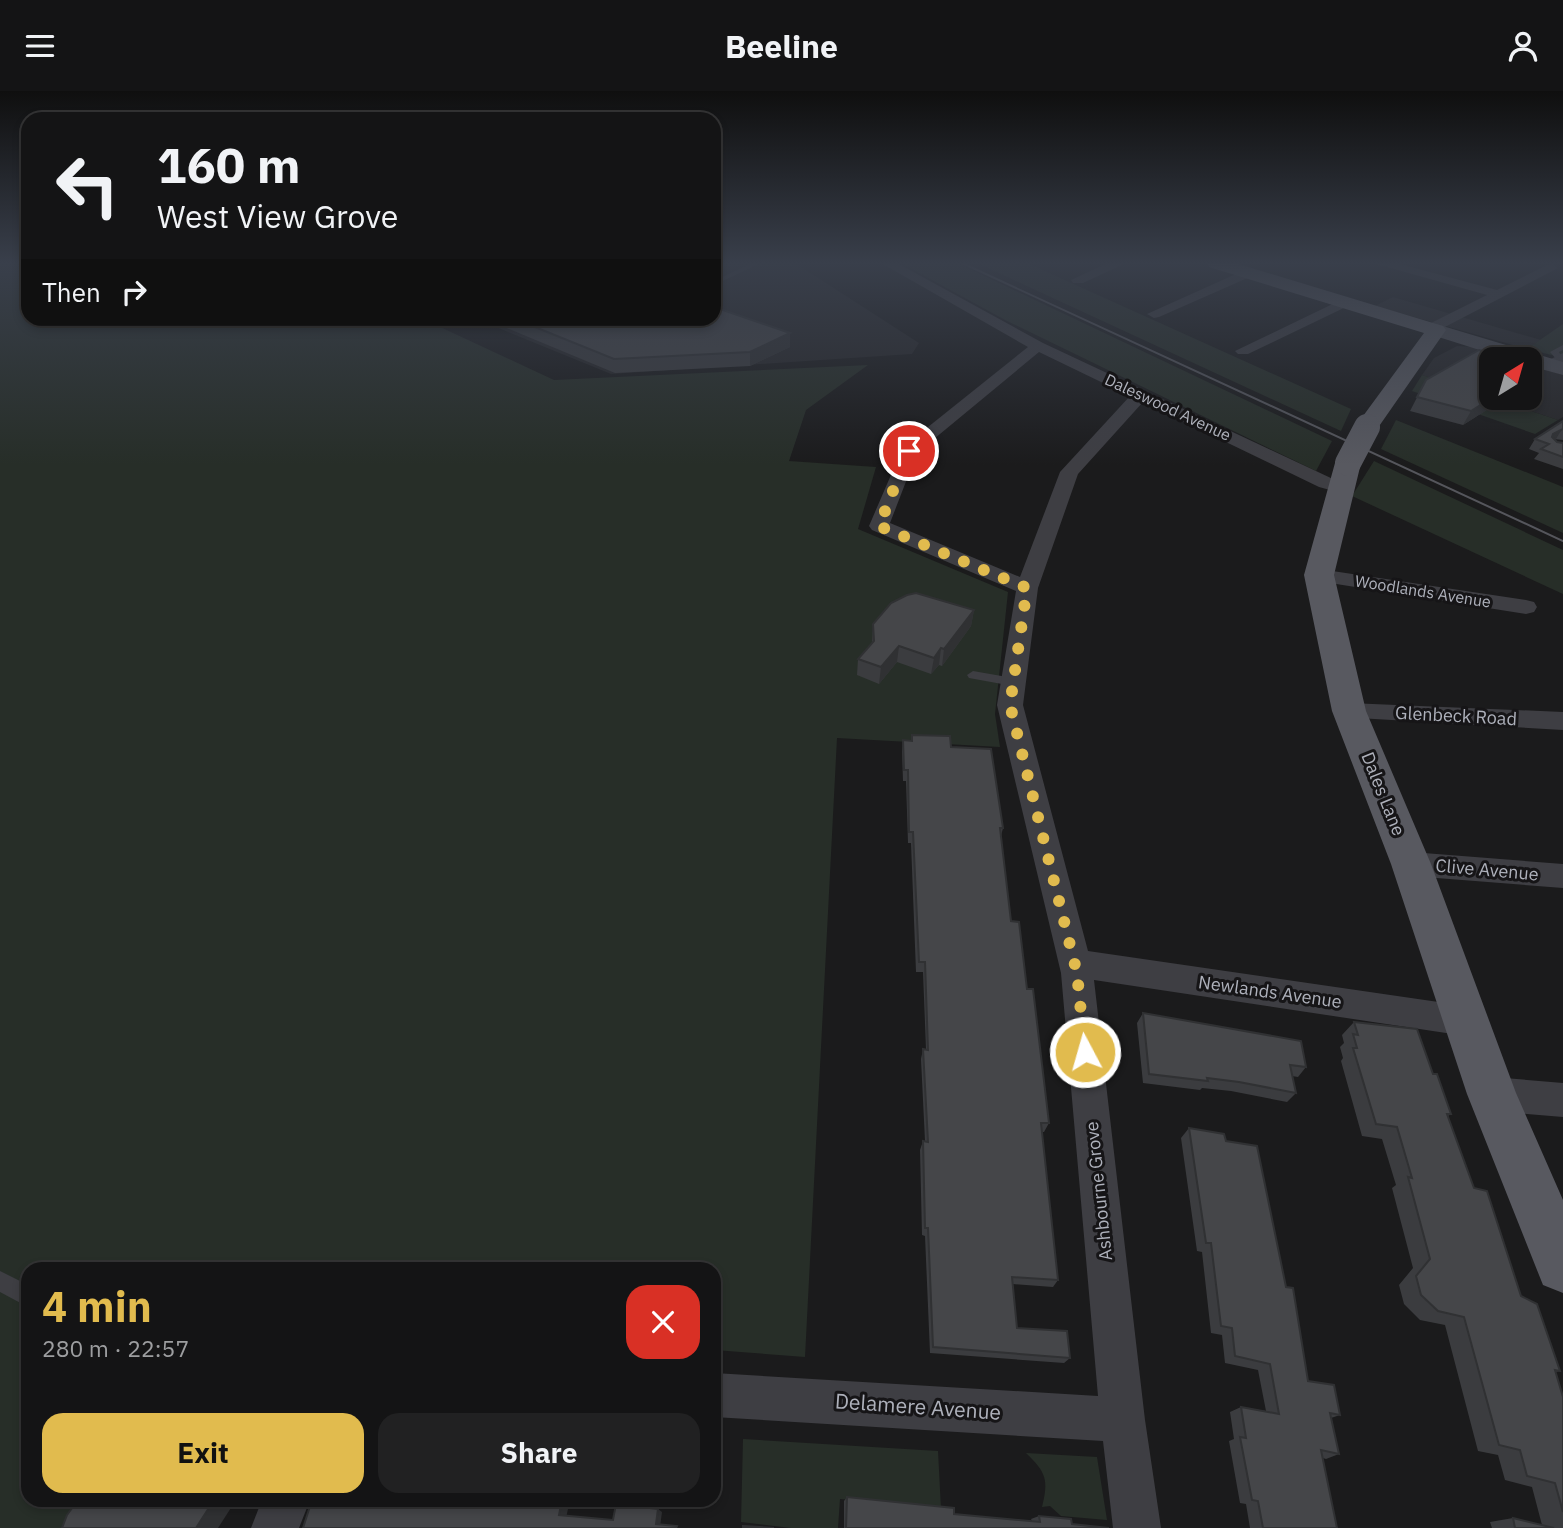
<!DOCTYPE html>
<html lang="en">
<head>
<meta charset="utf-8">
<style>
  :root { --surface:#141415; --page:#212122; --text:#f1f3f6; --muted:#9d9ea0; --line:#333334; --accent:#e1bb4e }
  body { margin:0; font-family:"IBM Plex Sans",sans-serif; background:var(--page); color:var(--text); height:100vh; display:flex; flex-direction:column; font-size:26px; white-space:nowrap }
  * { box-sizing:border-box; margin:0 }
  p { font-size:23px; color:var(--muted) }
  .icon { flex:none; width:38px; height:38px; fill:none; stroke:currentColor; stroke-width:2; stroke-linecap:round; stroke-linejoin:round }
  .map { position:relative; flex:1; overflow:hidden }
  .sheet { position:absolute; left:21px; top:1171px; width:700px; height:245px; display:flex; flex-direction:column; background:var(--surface); border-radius:21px; box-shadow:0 4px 10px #0003,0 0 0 2px var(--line) }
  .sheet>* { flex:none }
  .banner { position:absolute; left:21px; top:21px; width:700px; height:214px; border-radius:21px; box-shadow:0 4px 10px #0003,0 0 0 2px var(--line); background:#141415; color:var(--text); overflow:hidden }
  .needle { width:46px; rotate:37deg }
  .buttons { position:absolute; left:1479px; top:256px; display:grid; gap:14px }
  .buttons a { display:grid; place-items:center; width:63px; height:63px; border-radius:14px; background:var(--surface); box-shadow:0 4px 10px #0003,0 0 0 2px var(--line); font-size:35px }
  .pin { position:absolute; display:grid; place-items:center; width:60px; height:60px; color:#fff; margin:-30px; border:4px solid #fff; border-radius:50%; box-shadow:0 2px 7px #0007 }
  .me { position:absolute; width:77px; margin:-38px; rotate:354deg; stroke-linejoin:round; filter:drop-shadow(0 0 5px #0008) }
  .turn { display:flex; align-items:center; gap:24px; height:147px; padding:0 21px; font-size:32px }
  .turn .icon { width:91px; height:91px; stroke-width:2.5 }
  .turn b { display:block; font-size:49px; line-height:60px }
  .then { display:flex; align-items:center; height:66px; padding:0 21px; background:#0003; gap:14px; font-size:26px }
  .round { display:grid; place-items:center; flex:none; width:74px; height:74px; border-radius:21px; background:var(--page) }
  .headline { display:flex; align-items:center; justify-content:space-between; height:119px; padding:0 21px }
  h1 { font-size:42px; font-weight:700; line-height:52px; color:var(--accent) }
  .action { display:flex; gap:14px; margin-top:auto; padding:14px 21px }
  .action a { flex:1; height:80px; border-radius:21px; background:var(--accent); color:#111; font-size:28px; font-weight:700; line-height:80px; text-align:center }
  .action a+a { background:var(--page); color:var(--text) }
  header { display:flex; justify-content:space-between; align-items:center; height:91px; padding:0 21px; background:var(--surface); font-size:32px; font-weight:700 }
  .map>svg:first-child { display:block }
  .built { fill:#272729 }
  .green { fill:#272e28 }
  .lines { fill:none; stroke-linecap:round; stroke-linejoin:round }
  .lane { fill:#3e3e43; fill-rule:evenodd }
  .street { fill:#3e3e43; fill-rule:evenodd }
  .secondary { fill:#4a4b51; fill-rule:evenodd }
  .primary { fill:#585960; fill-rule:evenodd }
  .tram { stroke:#55565c; stroke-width:2 }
  .primary-bridge { stroke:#585960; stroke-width:26 }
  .wall { fill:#3b3c3f }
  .shaded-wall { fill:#303133 }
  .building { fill:#454649; stroke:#303133; stroke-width:2 }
  .route { stroke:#e1bb4e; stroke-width:12; stroke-dasharray:0 21.6 }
  .labels { text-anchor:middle; stroke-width:6; stroke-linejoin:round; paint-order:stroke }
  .far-street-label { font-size:16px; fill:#aeb1bb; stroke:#161517 }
  .street-label { font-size:18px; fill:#aeb1bb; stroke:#161517 }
  .near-street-label { font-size:21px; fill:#aeb1bb; stroke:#161517 }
</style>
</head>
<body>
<header><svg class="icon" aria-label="menu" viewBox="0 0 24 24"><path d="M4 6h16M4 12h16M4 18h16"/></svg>Beeline<svg class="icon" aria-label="person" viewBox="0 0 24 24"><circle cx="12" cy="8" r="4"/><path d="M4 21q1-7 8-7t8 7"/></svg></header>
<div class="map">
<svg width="1563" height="1437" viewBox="0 0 1563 1437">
  <rect width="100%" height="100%" fill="#1b1b1c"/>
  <!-- built -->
  <g class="built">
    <path d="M714,172H795L919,252L912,263L611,283L476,228H714Z"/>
    <path d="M1393,206L1541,249L1527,258L1375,215Z"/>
    <path d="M1457,255L1474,256L1512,268H1491V306H1530V273L1563,284V326L1558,329L1422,284L1434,267Z"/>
  </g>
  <!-- green -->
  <g class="green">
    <path d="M0,172H28V228H423L554,289L868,274L806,319L789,370L876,376L858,438L1008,501L995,623L1000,656L837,647L805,1266L714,1259V1178H28V1409H84L71,1437H0Z"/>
    <path d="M901,172H957L1332,350L1316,380L1007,230Z"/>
    <path d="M977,172H1027L1351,318L1341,340Z"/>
    <path d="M1563,233V263L1560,266L1527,258Z"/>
    <path d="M1422,284L1558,329L1535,343L1412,300Z"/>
    <path d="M1396,329L1563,396V442L1381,358Z"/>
    <path d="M1374,370L1563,459V503L1352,405Z"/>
    <path d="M743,1348L938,1360L941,1418L840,1408L838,1437H791L741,1431Z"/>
    <path d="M1026,1362L1097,1366L1107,1429L1061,1425L1050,1415L1042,1416C1049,1389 1046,1381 1026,1362Z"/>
  </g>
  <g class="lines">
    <!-- lane -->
    <g class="lane">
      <path d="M752,172H761L714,194V190Z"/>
      <path d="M1563,254V259L1559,261L1563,268L1557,269L1550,261Z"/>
      <path d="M973,580L1013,587L1019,591L1013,595L969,587L967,584Z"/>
      <path d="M0,1180L28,1194V1216L0,1201Z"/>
    </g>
    <!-- street -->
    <g class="street">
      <path d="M881,172H897L1043,252L1333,388L1348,392L1351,396L1341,402L1319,396L1143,311L1078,383L1038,497L1023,614L1088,860L1466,915L1478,919L1483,930L1478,941L1466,945L1094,889L1145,1329L1161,1437H1113L1103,1350L714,1326V1282L1098,1305L1061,882L997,614L1016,500L872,439L869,435L903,356L1028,256ZM1039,261L1130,305L1060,381L1020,486L890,432L917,362Z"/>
      <path d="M1108,172H1126L1083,192H1073L1071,189Z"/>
      <path d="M1373,172H1396L1497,199L1547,174L1552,173L1558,177L1443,237L1441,242L1436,243L1429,239L1431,232L1487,204Z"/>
      <path d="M1247,178L1254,182L1252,185L1159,226L1154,227L1147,223Z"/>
      <path d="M1345,207L1350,208V214L1248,263H1238L1235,260Z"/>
      <path d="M1563,262V273L1549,278L1541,273Z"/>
      <path d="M1319,478L1526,509L1534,511L1537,516L1534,521L1526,523L1311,489L1308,484L1311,479Z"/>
      <path d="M1349,612L1563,621V639L1340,626L1336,620L1340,614Z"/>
      <path d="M1411,761L1563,773V797L1411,785L1401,781L1396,773L1401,765Z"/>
      <path d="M1492,986L1563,992V1026L1492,1020L1479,1015L1474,1003L1479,991Z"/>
      <path d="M262,1409H310L299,1437H251Z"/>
    </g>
    <!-- secondary -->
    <path class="secondary" d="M1436,233L1563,271V284L1530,275V268H1508L1429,243L1426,239L1429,235Z"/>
    <!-- primary -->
    <g class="primary">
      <path d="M1207,172H1235L1443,235L1446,239L1375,341H1359L1355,336L1424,242L1209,176Z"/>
      <path d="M1348,364L1357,367L1361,372L1334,484L1366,620L1431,773L1516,1002L1563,1109V1202L1543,1194L1535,1174L1467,1003L1391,773L1332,620L1304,484L1335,372L1339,367Z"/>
    </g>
    <!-- tram -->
    <path class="tram" d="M962,172L1563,450"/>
    <!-- primary-bridge -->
    <path class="primary-bridge" d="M1348,372L1367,336"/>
  </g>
  <!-- wall -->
  <g class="wall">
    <path d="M485,228H714L790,256L750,275L615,282Z"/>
    <path d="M1426,289L1491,306H1507L1463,334L1410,320Z"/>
    <path d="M1563,330V349L1554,348L1557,351L1563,352V378L1534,368L1539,362L1529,358L1535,348Z"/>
    <path d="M974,519L971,535L942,575L939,574L931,583L897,571L879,593L857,584L858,568L872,552L873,533Z"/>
    <path d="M912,644L951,656L1003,737L1001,745L1011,830L1027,898L1049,1032L1044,1041H1042L1058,1189L1053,1196L1013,1193L1017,1237L1070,1267L1064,1272L930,1262L925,1145L922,1144L920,1059L923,1050H925L921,968L923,958H926L923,881H916L911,752H908L906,690H903L902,660L903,649L911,650Z"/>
    <path d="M1143,922L1306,976L1298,986L1292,985L1296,1002L1287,1011L1231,1000L1202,997L1200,999L1143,992L1137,932Z"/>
    <path d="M1354,931L1433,983L1451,1023L1448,1025L1474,1097L1521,1205L1560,1280L1556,1281L1563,1306V1437H1492L1490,1431L1513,1427L1542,1434L1532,1396L1505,1389L1498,1364L1478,1360L1445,1234L1420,1229L1404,1213L1399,1194L1413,1177L1392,1097L1396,1094L1382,1048L1362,1045L1341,970L1343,967L1340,956L1344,952L1342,944Z"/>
    <path d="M1189,1037L1226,1050L1286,1196L1308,1290L1340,1324L1331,1327L1339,1363L1326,1368L1323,1367L1337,1437H1250L1246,1413L1240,1412L1229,1350L1234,1348L1230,1321L1241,1316L1266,1320L1258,1279L1225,1272L1222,1244L1211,1242L1202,1161L1197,1160L1181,1047Z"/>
    <path d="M847,1406L954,1423L1032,1430L1031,1428L1039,1425L1072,1433L1109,1437H844V1410Z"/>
  </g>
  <!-- shaded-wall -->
  <g class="shaded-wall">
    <path d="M790,242V256L750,275V261Z"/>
    <path d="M1493,306H1507L1463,334L1471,320Z"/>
    <path d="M1562,338L1556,348L1547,353L1553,343Z"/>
    <path d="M974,519L971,535L942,575L944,558Z"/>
    <path d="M899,555L897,571L879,593L881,576Z"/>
    <path d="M941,557L939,574L931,583L934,567Z"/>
    <path d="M214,1409H236L218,1437H196Z"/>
    <path d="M562,1409H570L566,1427L559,1424Z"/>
    <path d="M658,1418L662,1421L660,1436L656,1433Z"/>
  </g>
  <!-- building -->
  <g class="building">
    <path d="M714,216L790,242L750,261L614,268L515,228H714Z"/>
    <path d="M1479,259L1508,268H1491V306H1493L1471,320L1417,306L1426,289Z"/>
    <path d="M1530,274L1535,276L1530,280Z"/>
    <path d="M1563,330V338L1553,343L1552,346L1557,351L1563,352V366L1541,358L1549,353L1535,348Z"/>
    <path d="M916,502L974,519L944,558L941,557L934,567L899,555L881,576L858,568L874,550L873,533L891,512L907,504Z"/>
    <path d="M912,644L950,645L951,656L991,658L1003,737H1000L1011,830L1019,831L1027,898H1033L1049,1032H1041L1058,1189L1012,1186L1017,1237L1067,1240L1070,1267L933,1256L928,1137H925L923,1050L928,1051L923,958L928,959L925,871H919L913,741H909L908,679H904L903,649L912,650Z"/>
    <path d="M1143,922L1301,950L1306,976L1290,974L1296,1002L1239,991L1207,987L1208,990L1149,983Z"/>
    <path d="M1354,931L1417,938L1433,983H1437L1451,1023H1447L1474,1097L1487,1100L1521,1205L1537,1213L1560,1280L1555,1279L1563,1306V1421L1555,1392L1527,1385L1520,1359L1499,1354L1464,1226L1438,1220L1421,1204L1416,1185L1430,1168L1408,1086L1412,1087L1397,1036L1376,1033L1353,957H1357L1353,943L1358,944Z"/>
    <path d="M1189,1037L1224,1043L1226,1050L1257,1055L1286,1196L1293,1197L1308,1290L1334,1294L1340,1324L1330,1322L1339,1363L1321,1359L1337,1437H1263L1258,1410L1252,1409L1240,1346L1246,1347L1241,1316L1279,1323L1270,1273L1235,1265L1232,1237L1221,1235L1211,1152H1206Z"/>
    <path d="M847,1406L954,1417V1423L1040,1431L1039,1425L1071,1428L1072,1433L1109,1437H846Z"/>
    <path d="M78,1409H214L196,1437H62L67,1424Z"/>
    <path d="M312,1409H562L559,1424L613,1429L616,1413L658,1418L656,1433L677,1435L676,1437H303Z"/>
    <path d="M1513,1427L1554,1437H1515Z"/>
    <path d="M743,1435L774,1437H743Z"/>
  </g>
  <!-- sky -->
  <linearGradient id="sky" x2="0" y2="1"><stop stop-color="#0f0f0f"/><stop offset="0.46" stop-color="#393f4b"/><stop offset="1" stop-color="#393f4b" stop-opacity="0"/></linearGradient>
  <rect width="1563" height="374" fill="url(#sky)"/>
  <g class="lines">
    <!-- route -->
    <path class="route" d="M909,360L879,435L1027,497L1010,614L1077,882L1085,961"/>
  </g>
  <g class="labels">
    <!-- far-street labels -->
    <g class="far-street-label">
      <text transform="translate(1168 316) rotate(25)" y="6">Daleswood Avenue</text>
      <text transform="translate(1423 500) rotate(9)" y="6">Woodlands Avenue</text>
    </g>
    <!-- street labels -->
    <g class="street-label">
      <text transform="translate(1456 625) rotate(3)" y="6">Glenbeck Road</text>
      <text transform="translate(1383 703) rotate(68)" y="6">Dales Lane</text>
      <text transform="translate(1487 779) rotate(5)" y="6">Clive Avenue</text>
      <text transform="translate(1270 901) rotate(8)" y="6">Newlands Avenue</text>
      <text transform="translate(1099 1100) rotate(-96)" y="6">Ashbourne Grove</text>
    </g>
    <!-- near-street labels -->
    <g class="near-street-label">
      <text transform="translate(918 1316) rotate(4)" y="7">Delamere Avenue</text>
    </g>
  </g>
</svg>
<div class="buttons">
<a><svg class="needle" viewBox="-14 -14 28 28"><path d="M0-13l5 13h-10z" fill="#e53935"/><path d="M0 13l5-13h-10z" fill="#9d9ea0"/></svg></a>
</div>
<div class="pin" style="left:909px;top:360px;background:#d93025"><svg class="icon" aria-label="arrive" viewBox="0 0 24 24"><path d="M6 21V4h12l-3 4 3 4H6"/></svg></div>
<svg class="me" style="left:1085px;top:961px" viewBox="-20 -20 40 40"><circle r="17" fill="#e1bb4e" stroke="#fff" stroke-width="3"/><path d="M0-11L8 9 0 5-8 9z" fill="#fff"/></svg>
<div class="banner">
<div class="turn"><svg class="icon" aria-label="left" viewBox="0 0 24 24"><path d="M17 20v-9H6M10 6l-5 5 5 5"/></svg><div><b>160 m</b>West View Grove</div></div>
<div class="then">Then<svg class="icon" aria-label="right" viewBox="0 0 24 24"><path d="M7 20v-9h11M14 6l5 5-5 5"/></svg></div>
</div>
<section class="sheet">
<div class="headline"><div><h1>4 min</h1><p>280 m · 22:57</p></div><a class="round" style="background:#d93025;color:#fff"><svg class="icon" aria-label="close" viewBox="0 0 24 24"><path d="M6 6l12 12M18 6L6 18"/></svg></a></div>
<div class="action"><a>Exit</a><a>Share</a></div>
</section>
</div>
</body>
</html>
